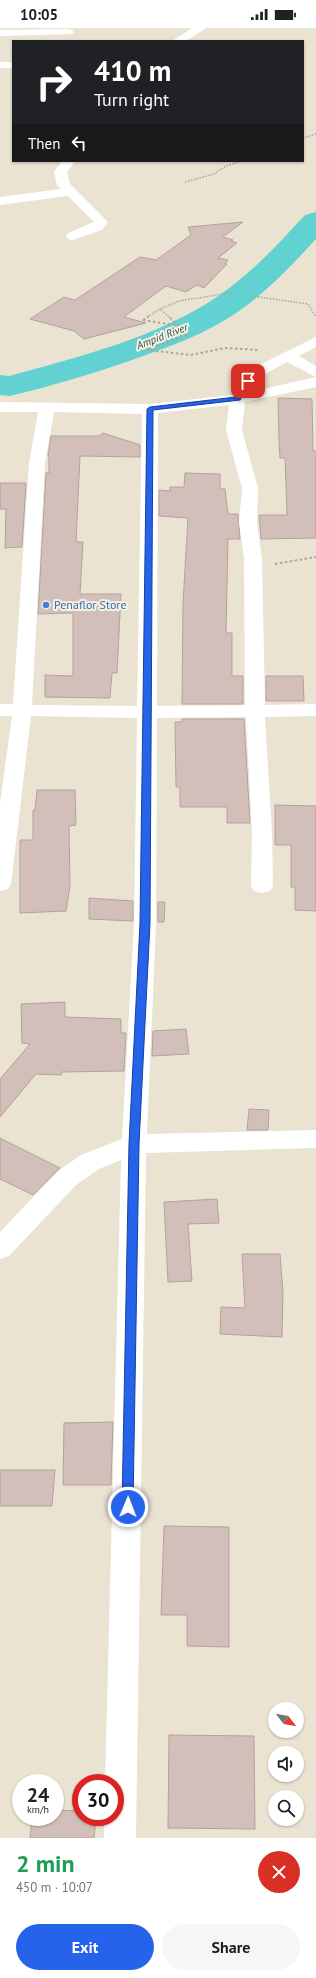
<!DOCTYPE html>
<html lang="en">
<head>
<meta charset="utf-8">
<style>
  :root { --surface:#fff; --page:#f6f6f6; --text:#202124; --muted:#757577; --accent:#2563eb }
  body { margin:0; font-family:"PT Sans",sans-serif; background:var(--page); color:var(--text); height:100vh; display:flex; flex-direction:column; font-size:15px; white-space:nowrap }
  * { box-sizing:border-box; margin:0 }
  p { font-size:13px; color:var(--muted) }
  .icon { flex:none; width:22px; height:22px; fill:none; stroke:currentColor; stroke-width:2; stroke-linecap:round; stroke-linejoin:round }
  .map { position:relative; height:1810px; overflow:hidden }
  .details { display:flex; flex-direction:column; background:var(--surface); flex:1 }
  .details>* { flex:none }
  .top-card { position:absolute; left:12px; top:12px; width:292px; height:122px; border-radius:0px; box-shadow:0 1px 3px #0004; background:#202124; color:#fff; overflow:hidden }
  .needle { width:26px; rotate:121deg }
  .controls { position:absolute; left:268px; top:1674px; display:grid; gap:8px }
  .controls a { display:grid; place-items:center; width:36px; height:36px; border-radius:50%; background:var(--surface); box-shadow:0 1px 3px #0004; font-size:20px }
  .speed { position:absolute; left:12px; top:1746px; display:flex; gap:8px; font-size:20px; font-weight:700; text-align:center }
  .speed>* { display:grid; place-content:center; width:52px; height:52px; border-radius:50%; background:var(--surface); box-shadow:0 1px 3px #0004; line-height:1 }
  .speed small { font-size:10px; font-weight:400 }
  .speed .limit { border:6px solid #d22; background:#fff; color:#111 }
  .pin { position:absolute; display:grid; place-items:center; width:34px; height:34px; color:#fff; margin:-17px; border-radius:8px; box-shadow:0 2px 6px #0006 }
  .me { position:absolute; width:44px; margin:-22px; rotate:1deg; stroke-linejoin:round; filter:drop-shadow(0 0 3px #0008) }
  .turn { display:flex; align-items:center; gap:14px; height:84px; padding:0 16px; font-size:18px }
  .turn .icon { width:52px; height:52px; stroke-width:2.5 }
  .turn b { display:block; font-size:28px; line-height:34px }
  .then { display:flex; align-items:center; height:38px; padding:0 16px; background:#0003; gap:8px; font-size:15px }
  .round { display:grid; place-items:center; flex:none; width:42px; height:42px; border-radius:21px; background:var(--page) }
  .summary { display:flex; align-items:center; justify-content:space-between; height:68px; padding:0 16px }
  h1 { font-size:24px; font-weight:600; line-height:30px; color:#1e9e55 }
  .primary-button { display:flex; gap:8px; margin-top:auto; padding:8px 16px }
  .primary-button a { flex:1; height:46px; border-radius:24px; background:var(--accent); color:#fff; font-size:16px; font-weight:600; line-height:46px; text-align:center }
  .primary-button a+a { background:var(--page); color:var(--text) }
  .status { display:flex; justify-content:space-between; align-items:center; height:28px; padding:0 20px; background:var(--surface); direction:ltr }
  .status svg { height:11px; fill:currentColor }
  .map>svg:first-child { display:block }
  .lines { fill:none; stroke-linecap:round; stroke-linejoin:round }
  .river { fill:#61d1d1; fill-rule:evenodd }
  .building { fill:#d3bfb9; stroke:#b5a19c }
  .path-far1 { stroke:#aba597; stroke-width:1.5; stroke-dasharray:1.5 1.5; stroke-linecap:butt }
  .path { stroke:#aba597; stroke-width:2; stroke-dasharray:2.5 2.5; stroke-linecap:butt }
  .minor { fill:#fff; fill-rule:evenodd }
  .route { fill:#2563eb; stroke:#184099 }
  .shop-dot { fill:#3f7fe0; stroke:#f8f0df; stroke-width:1.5 }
  .labels { text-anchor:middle; stroke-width:4; stroke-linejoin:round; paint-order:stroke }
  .far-water-label { font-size:11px; font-style:italic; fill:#255656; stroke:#f8f0df }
  .shop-label { font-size:12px; fill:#366cbe; stroke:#f8f0df; text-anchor:start }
</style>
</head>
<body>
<div class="status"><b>10:05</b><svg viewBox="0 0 49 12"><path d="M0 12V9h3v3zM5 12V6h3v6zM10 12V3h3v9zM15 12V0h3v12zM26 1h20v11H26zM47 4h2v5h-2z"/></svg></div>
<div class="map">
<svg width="316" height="1810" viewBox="0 0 316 1810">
  <rect width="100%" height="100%" fill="#ebe3d2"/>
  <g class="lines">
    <!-- river -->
    <path class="river" d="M316,184V211C292,237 268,263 239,283C206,306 169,319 132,332C92,346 51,358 10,368L0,367V347L9,348C79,329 162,308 221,266C253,244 279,215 305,187Z"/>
  </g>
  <!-- building -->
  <g class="building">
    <path d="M243,194L223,209L233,212L231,213L237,215L218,230L228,232L225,236H227L204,260L197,257L186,264L166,258L124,289L146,295L84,311L74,303L30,291L64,269L75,272L140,229L156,232L191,207L188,199Z"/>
    <path d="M278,370L312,371L313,423H316V510L261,511L259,487H287L285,430H280L279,413Z"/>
    <path d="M103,405L140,417V429L80,428L76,514H83L80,566H121L117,645H112L110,670L45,669V647L73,648V585L38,586L46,445H49V428H48L51,408H99Z"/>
    <path d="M185,445L220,446V461H225L228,486H238L240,511H228L226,605H232V648H243V676H182L183,575L188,490L159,488V462L170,463V459H184Z"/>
    <path d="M0,455H26L22,519L5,520L6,481H0Z"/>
    <path d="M266,648H303L304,673H266Z"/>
    <path d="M182,691H244L250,795H227V779H180V759H176L175,694H182Z"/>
    <path d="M37,762H75L76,797L69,798L70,858L66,883L20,885V812H33V782H35Z"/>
    <path d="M275,777L316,778V883L295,882V859H291V817H275Z"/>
    <path d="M89,870L133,873V893L89,891Z"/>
    <path d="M158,874H165L164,894H158Z"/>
    <path d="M65,974V989L121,991V1005H126L124,1043L62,1044L61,1047L36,1046L0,1089V1051L30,1016L22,1015L21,976Z"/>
    <path d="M186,1001L189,1026L152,1028L153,1003Z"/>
    <path d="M249,1081L269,1082L268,1102H247Z"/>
    <path d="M0,1110L60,1140L33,1167L0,1151Z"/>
    <path d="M217,1171L219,1195L188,1196L192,1253L168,1254L164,1174Z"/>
    <path d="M242,1226H280L283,1264L282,1309L220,1306L221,1279L245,1280Z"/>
    <path d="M113,1394L111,1457H63L64,1395Z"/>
    <path d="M0,1442H55L52,1478H0Z"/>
    <path d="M164,1498L229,1499V1619L187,1618V1587H161Z"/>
    <path d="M169,1707L254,1708L255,1801L168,1800Z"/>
    <path d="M55,1782L81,1783V1789H96L94,1810H30L32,1789H55Z"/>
  </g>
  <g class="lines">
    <!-- path-far1 -->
    <g class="path-far1">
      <path d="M303,110L316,106"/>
      <path d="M185,154L214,146L226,138L241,133"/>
      <path d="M252,268L308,276L316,289"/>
      <path d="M147,289L160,281"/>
      <path d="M169,289L160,281L179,273L236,264"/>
    </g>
    <!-- path -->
    <g class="path">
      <path d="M143,292L180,298"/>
      <path d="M143,292L149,288"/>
      <path d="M136,310L148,322L191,327L225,320L258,322"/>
      <path d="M148,322L188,306L168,288"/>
      <path d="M275,536L316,529"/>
    </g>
    <!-- minor -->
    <g class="minor">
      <path d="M192,0H206L186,13H172Z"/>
      <path d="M68,1L72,2L74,4L72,6L0,8V2Z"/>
      <rect x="0" y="34" width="13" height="6"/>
      <path d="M62,133H75L67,144L70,156L108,194L102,202L73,212L68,211L66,208L68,205L94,194L68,168L0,177V169L61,161L57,157L54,144Z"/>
      <path d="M316,309V319L299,328L316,338V349L287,334C272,342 258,348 250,364L316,349V359L245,374L242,402L258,460L257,494L262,531L265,677L316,676V688L265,689L272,805L273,858L270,863L262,865L254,863L251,858L252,805L246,689L157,690L156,895L147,1106L316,1102V1120L146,1125L136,1810H104V1789H115V1755H105L121,1132L99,1141L76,1157L9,1228L0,1231V1204L58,1143L81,1127L122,1111L134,895L137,690L31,688L11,856L8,861L0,863V775L12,688H0V676H13L29,435L38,384H0V374L150,376L232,367L243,350L257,338ZM229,377L226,402L242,460L239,494L244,531L245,677L157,678L158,385ZM54,384L142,386L137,678L32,677L45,435Z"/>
    </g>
  </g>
  <!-- route -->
  <path class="route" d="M248,351L251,353L240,372L153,382L150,895L139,1116L133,1479L132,1483L128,1485L123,1483L122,1479L129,1116L140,895L147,381L150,379L236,369L244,353Z"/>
  <!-- markers -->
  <circle class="shop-dot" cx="46" cy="577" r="4"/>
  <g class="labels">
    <!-- far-water labels -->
    <g class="far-water-label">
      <text transform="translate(162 308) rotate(-21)" y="4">Ampid River</text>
    </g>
    <!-- shop labels -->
    <g class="shop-label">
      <text x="54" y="581">Penaflor Store</text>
    </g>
  </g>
</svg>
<div class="controls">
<a><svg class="needle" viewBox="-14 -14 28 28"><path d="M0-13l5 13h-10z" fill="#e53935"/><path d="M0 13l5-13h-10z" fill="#757577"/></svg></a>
<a><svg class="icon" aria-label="sound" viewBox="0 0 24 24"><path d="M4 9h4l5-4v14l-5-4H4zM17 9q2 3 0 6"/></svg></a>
<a><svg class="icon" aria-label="search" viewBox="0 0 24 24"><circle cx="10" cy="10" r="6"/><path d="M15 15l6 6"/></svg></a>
</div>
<div class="speed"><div>24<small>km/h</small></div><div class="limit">30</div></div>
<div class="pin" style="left:248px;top:353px;background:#d93025"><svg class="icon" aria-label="arrive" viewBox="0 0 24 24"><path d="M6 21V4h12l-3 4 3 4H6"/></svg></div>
<svg class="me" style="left:128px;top:1479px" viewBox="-20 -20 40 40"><circle r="17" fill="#2563eb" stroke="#fff" stroke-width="3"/><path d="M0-11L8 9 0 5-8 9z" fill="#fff"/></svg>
<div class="top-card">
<div class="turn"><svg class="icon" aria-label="right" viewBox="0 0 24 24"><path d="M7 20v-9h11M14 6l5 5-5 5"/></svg><div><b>410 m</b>Turn right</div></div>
<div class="then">Then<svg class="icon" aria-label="left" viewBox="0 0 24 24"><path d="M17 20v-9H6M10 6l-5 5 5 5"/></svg></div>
</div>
</div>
<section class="details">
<div class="summary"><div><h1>2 min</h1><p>450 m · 10:07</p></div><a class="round" style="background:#d93025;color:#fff"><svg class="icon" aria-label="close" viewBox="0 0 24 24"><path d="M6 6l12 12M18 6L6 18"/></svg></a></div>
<div class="primary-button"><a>Exit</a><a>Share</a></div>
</section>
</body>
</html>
